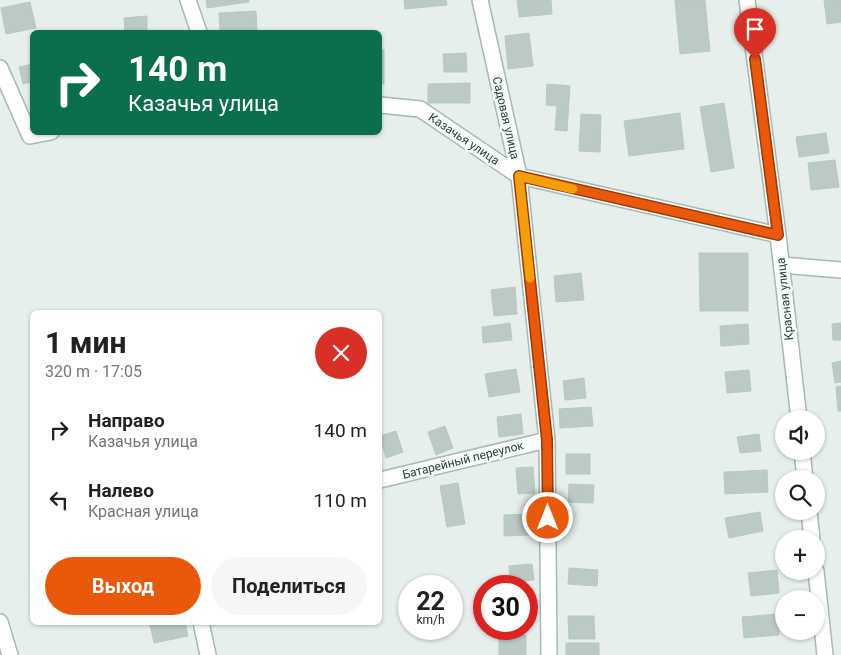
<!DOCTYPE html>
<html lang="ru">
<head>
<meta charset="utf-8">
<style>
  :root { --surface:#fff; --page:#f6f6f6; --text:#222; --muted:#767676; --accent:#ea580c }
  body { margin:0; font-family:Roboto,sans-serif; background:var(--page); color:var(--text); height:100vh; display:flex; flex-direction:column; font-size:19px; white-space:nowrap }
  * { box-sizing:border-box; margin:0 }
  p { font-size:16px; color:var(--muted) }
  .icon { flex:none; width:28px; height:28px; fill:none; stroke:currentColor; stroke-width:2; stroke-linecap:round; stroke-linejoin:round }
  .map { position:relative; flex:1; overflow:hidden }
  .side { position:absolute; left:30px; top:310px; width:352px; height:315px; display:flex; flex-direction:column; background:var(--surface); border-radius:8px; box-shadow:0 1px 4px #0004 }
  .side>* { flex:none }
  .hud { position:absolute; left:30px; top:30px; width:352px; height:105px; border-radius:8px; box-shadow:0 1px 4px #0004; background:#0b6e4f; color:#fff; overflow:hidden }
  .controls { position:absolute; left:775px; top:410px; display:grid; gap:10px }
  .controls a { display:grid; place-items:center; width:50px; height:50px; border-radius:50%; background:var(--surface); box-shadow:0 1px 4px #0004; font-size:25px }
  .speed { position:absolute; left:398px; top:575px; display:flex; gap:10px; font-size:25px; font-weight:700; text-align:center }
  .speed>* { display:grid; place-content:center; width:65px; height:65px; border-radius:50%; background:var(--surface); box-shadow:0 1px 4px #0004; line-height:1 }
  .speed small { font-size:12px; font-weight:400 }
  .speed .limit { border:8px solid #d22; background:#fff; color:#111 }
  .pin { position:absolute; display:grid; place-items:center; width:42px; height:42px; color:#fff; margin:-51px -21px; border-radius:50% 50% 50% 0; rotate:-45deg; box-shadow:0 0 5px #0007 }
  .pin .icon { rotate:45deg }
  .me { position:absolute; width:55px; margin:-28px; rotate:0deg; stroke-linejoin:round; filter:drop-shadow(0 0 4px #0008) }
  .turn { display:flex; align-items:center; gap:18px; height:105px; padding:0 15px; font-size:22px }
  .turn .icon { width:65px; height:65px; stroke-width:2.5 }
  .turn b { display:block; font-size:35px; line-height:42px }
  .round { display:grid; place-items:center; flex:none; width:52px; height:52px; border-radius:26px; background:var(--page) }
  .head { display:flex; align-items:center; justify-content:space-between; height:85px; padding:0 15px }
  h1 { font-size:30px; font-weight:700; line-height:38px }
  .button { display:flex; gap:10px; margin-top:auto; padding:10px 15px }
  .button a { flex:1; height:58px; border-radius:30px; background:var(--accent); color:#fff; font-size:20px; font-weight:700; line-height:58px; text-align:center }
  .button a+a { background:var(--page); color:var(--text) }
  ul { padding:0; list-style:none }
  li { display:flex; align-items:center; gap:15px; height:70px; padding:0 15px }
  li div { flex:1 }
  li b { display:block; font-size:19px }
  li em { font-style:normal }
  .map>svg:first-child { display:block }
  .building { fill:#bbcac4; stroke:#b8c9c2 }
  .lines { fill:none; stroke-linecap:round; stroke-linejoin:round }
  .minor-casing { stroke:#a8b8b2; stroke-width:18 }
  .minor { stroke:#fff; stroke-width:15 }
  .route-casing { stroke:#983908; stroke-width:12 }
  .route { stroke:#ea580c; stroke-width:9 }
  .slow { stroke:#f59e0b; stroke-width:9 }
  .labels { text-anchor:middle; stroke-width:5; stroke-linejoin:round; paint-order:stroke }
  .street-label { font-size:12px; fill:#24423a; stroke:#f7fbf9 }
</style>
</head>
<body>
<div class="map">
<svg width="841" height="655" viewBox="0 0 841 655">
  <rect width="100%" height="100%" fill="#e6efeb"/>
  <!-- building -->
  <g class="building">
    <path d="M206,0H249V2L207,8Z"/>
    <path d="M404,0H446L447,5L405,9Z"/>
    <path d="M517,0H551L552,14L519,17Z"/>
    <path d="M675,0H705L710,51L680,54Z"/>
    <path d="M824,0H841V22L827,24Z"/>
    <path d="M30,2L36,28L6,34L1,8Z"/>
    <path d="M256,11L257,30L220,32L219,13Z"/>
    <path d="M147,16V32H125L124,18Z"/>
    <path d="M529,33L533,66L508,69L505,36Z"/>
    <rect x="380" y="50" width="4" height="34"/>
    <path d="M466,53L467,72H444L443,54Z"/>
    <path d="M32,64V82L23,84L19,67Z"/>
    <path d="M470,83V103H428V84Z"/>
    <path d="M547,84L570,86L567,131L555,130L557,106L546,105Z"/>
    <path d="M724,103L734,168L711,172L700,107Z"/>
    <path d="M680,113L684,149L629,156L624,121Z"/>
    <path d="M581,114L601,115L600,152L579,151Z"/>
    <path d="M826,133L829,153L799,157L796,137Z"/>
    <path d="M835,160L839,187L811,190L808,163Z"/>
    <path d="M699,253H748V311H700Z"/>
    <path d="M581,273L584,300L556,302L554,276Z"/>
    <path d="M515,287L517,314L494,316L491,290Z"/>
    <path d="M510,323L512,340L483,343L482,327Z"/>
    <path d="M841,323V340H833L832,324Z"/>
    <path d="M748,324L749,344L721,346L720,326Z"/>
    <path d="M841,361V382L835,383L832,363Z"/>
    <path d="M516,369L520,392L489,397L485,374Z"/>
    <path d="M749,370L751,391L727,393L725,372Z"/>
    <path d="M584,378L586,398L565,400L563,381Z"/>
    <path d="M841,386V411H838L836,387Z"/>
    <path d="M591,407L593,426L560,428L559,409Z"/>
    <path d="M521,414L523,434L499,437L497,417Z"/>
    <path d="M445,426L453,448L436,455L428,432Z"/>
    <path d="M396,431L403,452L386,458L380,436Z"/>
    <path d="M759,434L761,451L740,453L737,437Z"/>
    <rect x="566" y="454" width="24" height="20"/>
    <path d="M533,467L535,493L518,494L516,468Z"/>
    <path d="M767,470L768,492L725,494L724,472Z"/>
    <path d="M458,483L465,524L447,527L440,486Z"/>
    <path d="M569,484L594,485L593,503L568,502Z"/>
    <path d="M760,512L763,531L729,538L725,518Z"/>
    <path d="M532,514L533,535L504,536V515Z"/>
    <path d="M532,564L534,580L510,582L509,566Z"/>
    <path d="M569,568L598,570L597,586L568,584Z"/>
    <path d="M777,570L779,593L751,596L748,573Z"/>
    <rect x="526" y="593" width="8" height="19"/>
    <path d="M778,614L779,635L744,638L742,617Z"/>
    <path d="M568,616H594L595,639H569Z"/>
    <path d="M162,622H185L188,636L154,643L150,625Z"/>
    <rect x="499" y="635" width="27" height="20"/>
    <rect x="566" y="643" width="33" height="12"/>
  </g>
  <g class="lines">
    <defs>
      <g id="minor">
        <path d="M188,0L199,32"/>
        <path d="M480,0L519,176L547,440L549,655"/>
        <path d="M747,0L778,235L799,419"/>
        <path d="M0,68L30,136L51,132"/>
        <path d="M380,105L420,109L519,176L778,235"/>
        <path d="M782,265L841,270"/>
        <path d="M802,451L805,479"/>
        <path d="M380,480L547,440"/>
        <path d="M809,511L812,539"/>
        <path d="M816,571L825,655"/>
        <path d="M0,622L10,655"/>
        <path d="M201,622L208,655"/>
      </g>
    </defs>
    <!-- minor casing -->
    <use href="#minor" class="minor-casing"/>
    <!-- minor -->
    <use href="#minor" class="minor"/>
  </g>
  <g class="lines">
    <defs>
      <path id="route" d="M548,518L547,440L519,176L778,235L755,59"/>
    </defs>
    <!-- route casing -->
    <use href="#route" class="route-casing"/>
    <!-- route -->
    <use href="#route" class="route"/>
    <!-- slow -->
    <path class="slow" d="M530,278L519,176L573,189"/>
  </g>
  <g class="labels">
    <!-- street labels -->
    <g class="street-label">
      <text transform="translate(506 118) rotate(77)" y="4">Садовая улица</text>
      <text transform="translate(464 139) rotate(34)" y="4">Казачья улица</text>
      <text transform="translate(785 299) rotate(-96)" y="4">Красная улица</text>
      <text transform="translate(463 460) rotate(-14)" y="4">Батарейный переулок</text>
    </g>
  </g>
</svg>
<div class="controls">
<a><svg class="icon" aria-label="sound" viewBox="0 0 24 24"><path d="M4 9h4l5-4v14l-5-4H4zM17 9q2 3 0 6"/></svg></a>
<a><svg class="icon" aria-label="search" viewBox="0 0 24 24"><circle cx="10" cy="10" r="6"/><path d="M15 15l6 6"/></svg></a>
<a>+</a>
<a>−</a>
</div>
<div class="speed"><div>22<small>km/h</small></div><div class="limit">30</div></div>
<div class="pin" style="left:755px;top:59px;background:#d93025"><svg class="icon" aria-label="arrive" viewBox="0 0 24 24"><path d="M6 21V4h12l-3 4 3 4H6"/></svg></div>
<svg class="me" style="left:548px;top:518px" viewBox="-20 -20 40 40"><circle r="17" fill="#ea580c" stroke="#fff" stroke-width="3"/><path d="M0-11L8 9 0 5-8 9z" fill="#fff"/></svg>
<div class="hud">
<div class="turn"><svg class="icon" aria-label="right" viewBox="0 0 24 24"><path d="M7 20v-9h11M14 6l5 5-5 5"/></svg><div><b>140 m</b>Казачья улица</div></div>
</div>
<section class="side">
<div class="head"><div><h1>1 мин</h1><p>320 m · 17:05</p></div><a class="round" style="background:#d93025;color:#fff"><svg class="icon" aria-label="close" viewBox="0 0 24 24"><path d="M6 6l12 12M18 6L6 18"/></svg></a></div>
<ul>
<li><svg class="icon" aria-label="right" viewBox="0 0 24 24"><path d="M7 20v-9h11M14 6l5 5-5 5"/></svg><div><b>Направо</b><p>Казачья улица</p></div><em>140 m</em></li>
<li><svg class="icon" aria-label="left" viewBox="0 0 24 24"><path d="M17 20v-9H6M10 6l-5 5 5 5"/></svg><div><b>Налево</b><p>Красная улица</p></div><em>110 m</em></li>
</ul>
<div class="button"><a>Выход</a><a>Поделиться</a></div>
</section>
</div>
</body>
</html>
